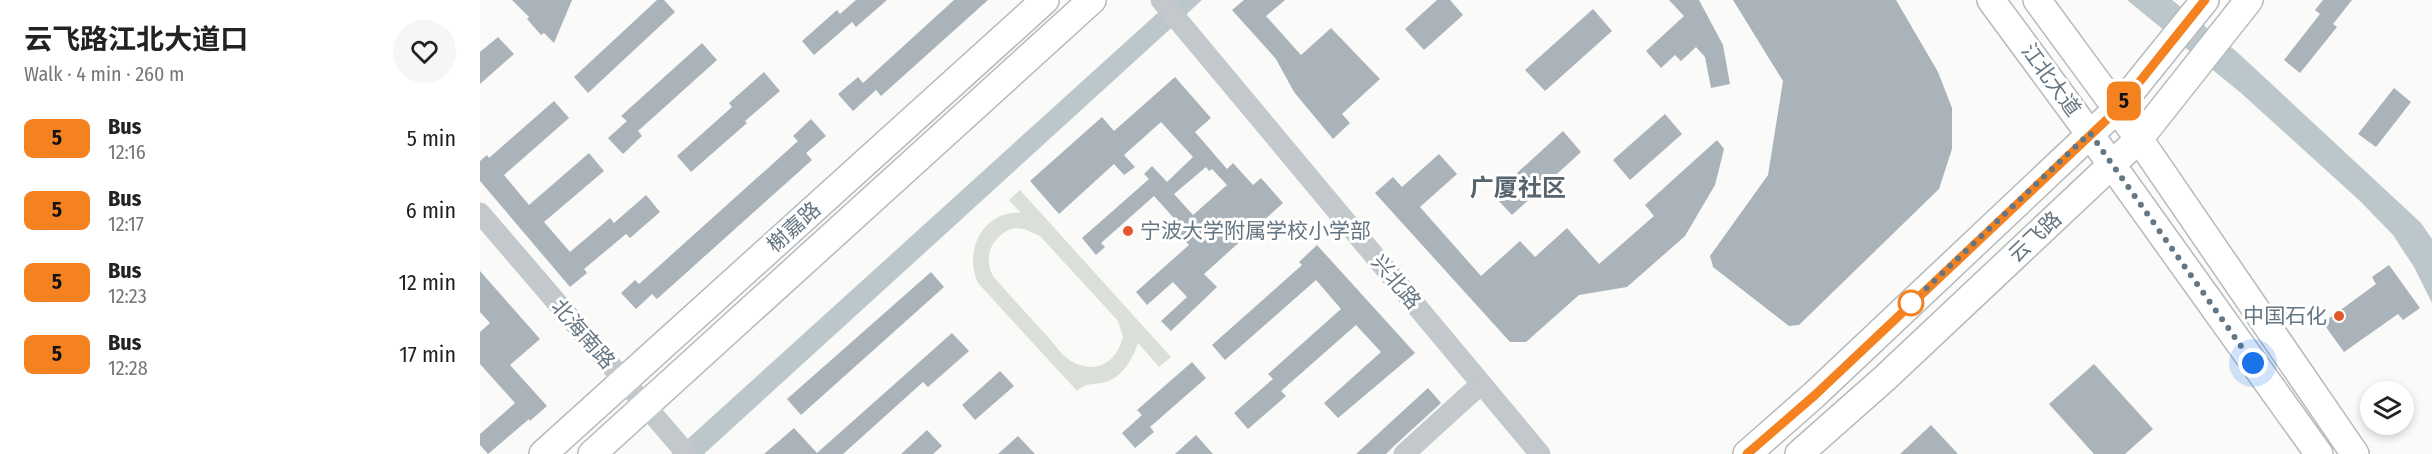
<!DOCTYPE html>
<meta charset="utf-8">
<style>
body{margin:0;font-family:"Fira Sans Condensed","Noto Sans SC",sans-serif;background:#f6f6f6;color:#222;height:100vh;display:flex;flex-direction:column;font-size:22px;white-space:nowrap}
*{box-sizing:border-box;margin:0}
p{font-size:20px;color:#767676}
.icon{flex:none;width:33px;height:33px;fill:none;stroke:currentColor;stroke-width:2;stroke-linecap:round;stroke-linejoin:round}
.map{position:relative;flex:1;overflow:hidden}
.details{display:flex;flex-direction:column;background:#fff;width:480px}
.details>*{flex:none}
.badge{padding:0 12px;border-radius:9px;font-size:21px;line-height:39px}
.fabs{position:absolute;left:1880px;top:381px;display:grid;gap:12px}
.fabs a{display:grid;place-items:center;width:54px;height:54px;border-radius:50%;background:#fff;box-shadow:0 3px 9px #0003;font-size:30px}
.you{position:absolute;width:30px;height:30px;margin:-15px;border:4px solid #fff;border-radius:50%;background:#1a73e8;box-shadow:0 0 0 9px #1a73e833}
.map>.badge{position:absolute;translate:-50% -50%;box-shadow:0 0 0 3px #fff}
.round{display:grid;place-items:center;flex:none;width:63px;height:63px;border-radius:32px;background:#f6f6f6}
.overview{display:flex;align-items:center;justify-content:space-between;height:102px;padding:0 24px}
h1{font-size:28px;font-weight:700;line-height:45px}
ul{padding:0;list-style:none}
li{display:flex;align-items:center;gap:18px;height:72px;padding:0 24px}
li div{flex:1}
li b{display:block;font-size:22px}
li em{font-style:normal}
li .badge{min-width:66px;font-weight:700;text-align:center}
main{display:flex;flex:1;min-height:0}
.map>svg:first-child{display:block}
</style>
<main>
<section class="details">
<div class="overview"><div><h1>云飞路江北大道口</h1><p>Walk · 4 min · 260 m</p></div><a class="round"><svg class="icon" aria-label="heart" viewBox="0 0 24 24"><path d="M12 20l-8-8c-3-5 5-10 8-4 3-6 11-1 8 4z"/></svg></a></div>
<ul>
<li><span class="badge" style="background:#f58220;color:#111">5</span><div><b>Bus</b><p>12:16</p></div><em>5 min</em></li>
<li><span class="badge" style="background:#f58220;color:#111">5</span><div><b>Bus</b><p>12:17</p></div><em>6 min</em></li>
<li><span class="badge" style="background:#f58220;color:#111">5</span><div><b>Bus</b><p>12:23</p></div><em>12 min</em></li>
<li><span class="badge" style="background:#f58220;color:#111">5</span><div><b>Bus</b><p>12:28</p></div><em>17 min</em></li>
</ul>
</section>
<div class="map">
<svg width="1952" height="454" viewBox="0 0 1952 454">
<rect width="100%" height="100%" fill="#fafaf8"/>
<path fill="#dadfd7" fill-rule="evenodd" d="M540 190 691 357 679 367 658 343C652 360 642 379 622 383 610 385 606 383 597 391L498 283C483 252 503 210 541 213L529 200ZM534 228 544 229 560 236 638 321 643 337C636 363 616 375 591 361 582 356 575 345 569 338 550 317 531 297 513 276 502 255 513 235 534 228Z"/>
<g fill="#bbc7cb">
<path d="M692 0H722L224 454H191Z"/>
<path d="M1647 0H1692L1756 51 1941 223 1952 239V303L1934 267 1913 235 1880 201 1761 93Z"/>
</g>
<g fill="#aab3b9" fill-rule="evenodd">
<path d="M32 0H92L74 43 64 33 61 35 47 19 49 17Z"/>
<path d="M177 0H184L195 12 108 93 94 77Z"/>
<path d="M376 0H407L376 27 372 22 334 55 322 41 357 10 360 14Z"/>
<path d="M474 0H508L401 96 396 90 373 111 358 94 378 77 383 83Z"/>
<path d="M764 0H805L786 16 821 55 851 28 900 79 862 114 870 123 853 139 814 92 796 59 752 10Z"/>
<path d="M957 0H970L983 15 944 50 925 29Z"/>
<path d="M1189 0H1219L1243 45 1250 84 1231 88 1225 57 1216 47 1201 61 1195 55 1181 68 1166 51 1204 16Z"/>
<path d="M1253 0H1416L1458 72 1472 108V149L1459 189 1319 325 1309 326 1233 267 1230 256 1288 175 1303 81Z"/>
<path d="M1843 0H1872L1853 24 1857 27 1820 73 1804 60 1840 14 1835 10Z"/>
<path d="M1113 9 1132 31 1065 91 1045 70Z"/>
<path d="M18 37 34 54 0 84V52Z"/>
<path d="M222 43 237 60 158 131 162 136 143 154 128 138 147 121 141 116Z"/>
<path d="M284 72 300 91 265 121 267 123 211 172 197 156 252 107 249 103Z"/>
<path d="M695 77 731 118 715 132 747 169 753 163 773 185 781 178 803 203 724 274 737 287 691 331 681 321 707 297 693 282 667 305 656 292 709 245 696 231 701 226 674 196 621 243 625 247 616 255 602 238 669 179 664 174 672 166 687 182 713 157 681 122 644 155 655 167 644 175 634 164 579 214 550 181 622 117 634 131ZM726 167 729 171 732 169 747 185 713 215 694 194Z"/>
<path d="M1914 88 1931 102 1896 147 1878 134Z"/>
<path d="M74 101 89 118 24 175 49 205 109 153 124 171 64 222 90 252 130 218 134 223 166 195 180 212 150 238 146 234 104 269 107 273 90 287 0 181V161L7 155 9 158Z"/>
<path d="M1185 114 1202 134 1150 180 1133 160Z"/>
<path d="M331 119 346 136 326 153 332 160 177 299 172 294 156 309 141 293 155 280 159 284 318 141 313 136Z"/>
<path d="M1083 131 1101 152 1032 215 1013 195Z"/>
<path d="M1237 140 1244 149 1235 185 1205 236 1147 287 1099 295 1046 342H1030L895 193 913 177 922 187 959 154 977 174 940 207 1001 276 1040 241 1055 257 1087 228 1119 264 1174 216 1165 205Z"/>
<path d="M837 245 935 353 858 418 844 403 901 352 876 325 801 391 806 396 768 429 754 413 793 379 788 374 861 309 836 280 745 360 732 345 822 265 819 262Z"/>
<path d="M1909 265 1940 308 1923 320 1918 314 1864 352 1843 323 1896 284 1892 277Z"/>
<path d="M0 271 60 339 30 365 67 406 50 421 49 419 8 454 0 445V434L35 403 0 364V332L10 323 0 312Z"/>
<path d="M451 272 464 287 321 415 307 399Z"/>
<path d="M472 333 489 351 448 387 443 382 363 454H284L314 428 337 453Z"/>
<path d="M712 362 726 378 670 427 674 432 655 448 642 433 662 415 657 410Z"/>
<path d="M1614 364 1673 429 1645 454H1614L1569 404Z"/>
<path d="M520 371 534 386 495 420 482 405Z"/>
<path d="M948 388 961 403 914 446 906 454H876Z"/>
<path d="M1451 425 1478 454H1420Z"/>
<path d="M447 430 462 446 453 454H421Z"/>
<path d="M716 435 733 454H695Z"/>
<path d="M538 436 555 454H518Z"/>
</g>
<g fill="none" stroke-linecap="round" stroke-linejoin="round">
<defs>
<g id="major">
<path d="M1511 0 1609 133 1839 454"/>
<path d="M1557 0 1659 139 1875 454"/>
<path d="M63 454 565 0"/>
<path d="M112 454 612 0"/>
<path d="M1267 454 1334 395 1637 109 1725 0"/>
<path d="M1319 454 1405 378 1659 139 1769 0"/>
</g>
</defs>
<use href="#major" stroke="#b5babe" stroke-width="30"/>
<g stroke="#c3c8cc" stroke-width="21">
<path d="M681 0 1060 454"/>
<path d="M0 213 207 454"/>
<path d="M924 454 1001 384"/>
</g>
<use href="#major" stroke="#fff" stroke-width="27"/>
</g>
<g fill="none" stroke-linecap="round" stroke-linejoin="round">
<defs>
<path id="line" d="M1267 454 1335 395 1637 110 1725 0"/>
</defs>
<use href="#line" stroke="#fff" stroke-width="14"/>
<use href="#line" stroke="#f58220" stroke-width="9"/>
<path stroke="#657683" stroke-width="6" stroke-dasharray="0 10.8" d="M1431 303 1610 133 1773 363"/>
</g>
<g fill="#e4572e" stroke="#fff" stroke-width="2">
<circle cx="648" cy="231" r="6"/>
<circle cx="1859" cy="316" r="6"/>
</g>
<circle fill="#fff" stroke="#f58220" stroke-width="3" cx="1431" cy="303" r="12"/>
<g text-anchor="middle" stroke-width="6" stroke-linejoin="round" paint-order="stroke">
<g font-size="21" fill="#657683" stroke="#fff">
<text transform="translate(1571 80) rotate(54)" y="7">江北大道</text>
<text transform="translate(314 227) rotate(-42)" y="7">榭嘉路</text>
<text transform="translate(1555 237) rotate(-43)" y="7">云飞路</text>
<text transform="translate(916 282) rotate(50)" y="7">兴北路</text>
<text transform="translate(103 334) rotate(49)" y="7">北海南路</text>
</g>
<g font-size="21" fill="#657683" stroke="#fff" text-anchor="start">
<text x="660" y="238">宁波大学附属学校小学部</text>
<text x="1847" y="323" text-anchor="end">中国石化</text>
</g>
<g font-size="24" font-weight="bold" fill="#57646e" stroke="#fff">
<text x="1038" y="196">广厦社区</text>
</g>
</g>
</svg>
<div class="fabs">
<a><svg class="icon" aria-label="layers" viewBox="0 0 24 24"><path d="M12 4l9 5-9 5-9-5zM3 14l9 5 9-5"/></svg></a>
</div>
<div class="you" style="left:1773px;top:363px"></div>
<b class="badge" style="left:1644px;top:101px;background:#f58220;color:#111">5</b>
</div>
</main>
